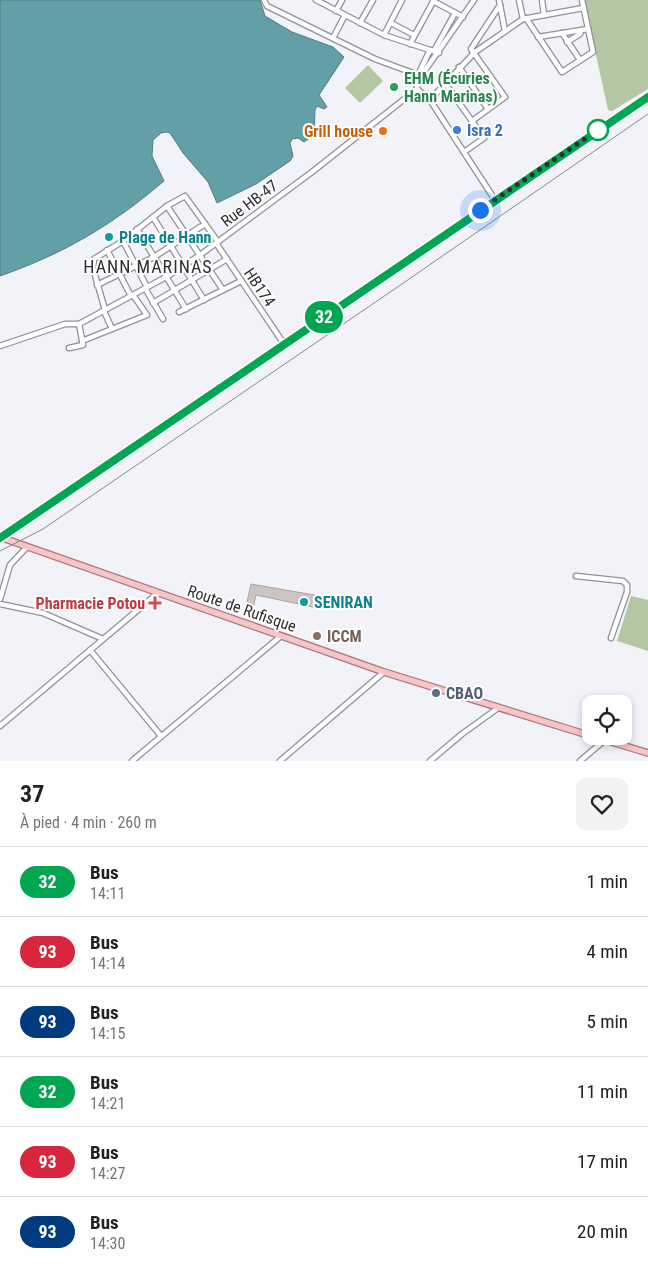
<!DOCTYPE html>
<html lang="fr">
<meta charset="utf-8">
<style>
body{margin:0;font-family:"Roboto Condensed",sans-serif;background:#f2f2f2;color:#202124;height:100vh;display:flex;flex-direction:column;font-size:19px;white-space:nowrap}
*{box-sizing:border-box;margin:0}
p{font-size:16px;color:#757577}
.icon{flex:none;width:28px;height:28px;fill:none;stroke:currentColor;stroke-width:2;stroke-linecap:round;stroke-linejoin:round}
.map{position:relative;height:761px;overflow:hidden}
.details{display:flex;flex-direction:column;background:#fff;flex:1}
.details>*{flex:none}
.badge{padding:0 10px;border-radius:16px;font-size:18px;line-height:32px}
.controls{position:absolute;left:582px;top:695px;display:grid;gap:10px}
.controls a{display:grid;place-items:center;width:50px;height:50px;border-radius:10px;background:#fff;box-shadow:0 2px 8px #0003;font-size:25px}
.you{position:absolute;width:25px;height:25px;margin:-12px;border:4px solid #fff;border-radius:50%;background:#1a73e8;box-shadow:0 0 0 8px #1a73e833}
.map>.badge{position:absolute;translate:-50% -50%;box-shadow:0 0 0 2px #fff}
.round{display:grid;place-items:center;flex:none;width:52px;height:52px;border-radius:10px;background:#f2f2f2}
.overview{display:flex;align-items:center;justify-content:space-between;height:85px;padding:0 20px}
h1{font-size:24px;font-weight:700;line-height:38px}
ul{padding:0;list-style:none}
li{display:flex;align-items:center;gap:15px;height:70px;padding:0 20px;border-top:1px solid #e0e0e0}
li div{flex:1}
li b{display:block;font-size:19px}
li em{font-style:normal}
li .badge{min-width:55px;font-weight:700;text-align:center}
.map>svg:first-child{display:block}
</style>
<div class="map">
<svg width="648" height="761" viewBox="0 0 648 761">
<rect width="100%" height="100%" fill="#f2f2f9"/>
<g fill="#b5c6a4">
<path d="M584 0H648V89L612 111 608 110Z"/>
<path d="M368 65 383 81 360 103 345 88Z"/>
<path d="M631 596 648 600V651L617 641Z"/>
</g>
<path fill="#629fa7" stroke="#537d84" d="M0 0H260L265 16 292 32 333 47 344 57 319 95 327 107 324 109 317 106 315 110 314 135 304 142 298 138 292 139 290 143 293 156 290 161 256 184 217 203 208 182 183 153 170 133 166 132 161 133 153 140 152 156 164 181C111 226 65 253 0 276Z"/>
<path fill="#ccc4c2" stroke="#aba4a2" d="M251 584 320 596 318 608 256 595 252 613 245 611Z"/>
<g fill="none" stroke-linecap="round" stroke-linejoin="round">
<defs>
<g id="minor">
<path d="M264 0 267 6 375 59 421 76 474 0"/>
<path d="M316 0 384 35 439 53"/>
<path d="M499 0 505 31"/>
<path d="M519 0 523 19"/>
<path d="M542 0 544 15"/>
<path d="M433 1 463 17"/>
<path d="M336 11 342 0"/>
<path d="M526 18 562 72 593 52 582 0"/>
<path d="M360 23 373 0"/>
<path d="M391 23 414 35"/>
<path d="M562 33 580 60"/>
<path d="M384 35 402 0"/>
<path d="M538 37 588 29"/>
<path d="M333 38 345 15"/>
<path d="M567 42 580 34 581 30"/>
<path d="M410 44 434 0"/>
<path d="M434 51 455 13"/>
<path d="M459 67 488 109"/>
<path d="M445 83 484 138 464 152"/>
<path d="M417 89 430 100 495 200"/>
<path d="M417 89 418 75 430 50"/>
<path d="M430 100 475 52 523 19 583 8"/>
<path d="M472 121 505 97 471 49 500 5"/>
<path d="M167 206 223 290"/>
<path d="M153 217 204 300"/>
<path d="M137 229 186 309"/>
<path d="M123 241 147 287"/>
<path d="M216 243 284 344"/>
<path d="M107 250 131 296"/>
<path d="M97 285 154 257 205 224"/>
<path d="M145 288 163 319"/>
<path d="M153 303 227 259"/>
<path d="M105 310 93 268 94 259 123 241 167 206 185 196 218 242"/>
<path d="M104 311 112 329"/>
<path d="M179 312 241 281"/>
<path d="M82 341 147 315 133 295"/>
<path d="M0 346 65 324H79L166 277 200 255 312 172 417 89"/>
<path d="M69 348 83 345 79 324"/>
<path d="M0 538 648 97"/>
<path d="M576 576 623 581 627 585V592L611 638"/>
<path d="M0 599 10 565 27 547"/>
<path d="M0 604 43 613 103 639"/>
<path d="M90 650 161 736"/>
<path d="M0 726 158 593"/>
<path d="M132 761 281 636"/>
<path d="M280 761 384 672"/>
<path d="M430 761 462 734 498 708"/>
<path d="M580 761 605 740"/>
</g>
<g id="major">
<path d="M0 537 384 672 591 736"/>
<path d="M592 736 648 753"/>
</g>
</defs>
<use href="#minor" stroke="#929198" stroke-width="7"/>
<use href="#major" stroke="#ab777a" stroke-width="8"/>
<use href="#minor" stroke="#fff" stroke-width="4.5"/>
<use href="#major" stroke="#f5c5c7" stroke-width="5.5"/>
<path stroke="#88888d" stroke-width="1" d="M0 551 43 529 399 286 648 114"/>
</g>
<g fill="none" stroke-linecap="round" stroke-linejoin="round">
<defs>
<path id="line" d="M0 538 648 97"/>
</defs>
<use href="#line" stroke="#fff" stroke-width="11"/>
<use href="#line" stroke="#00a651" stroke-width="8"/>
<path stroke="#2f2f32" stroke-width="5" stroke-dasharray="0 9" d="M480 210 598 130"/>
</g>
<circle fill="#2e9e5b" stroke="#fff" stroke-width="2" cx="394" cy="87" r="5"/>
<circle fill="#3f7fe0" stroke="#fff" stroke-width="2" cx="457" cy="130" r="5"/>
<circle fill="#fff" stroke="#00a651" stroke-width="2.5" cx="598" cy="130" r="10"/>
<circle fill="#e8710a" stroke="#fff" stroke-width="2" cx="383" cy="131" r="5"/>
<g fill="#0f9aa8" stroke="#fff" stroke-width="2">
<circle cx="109" cy="237" r="5"/>
<circle cx="304" cy="602" r="5"/>
</g>
<path fill="#e0444e" stroke="#fff" stroke-width="2" d="M152.5 595.5h5v5h5v5h-5v5h-5v-5h-5v-5h5z"/>
<circle fill="#8d6e63" stroke="#fff" stroke-width="2" cx="317" cy="636" r="5"/>
<circle fill="#5c6f8a" stroke="#fff" stroke-width="2" cx="436" cy="693" r="5"/>
<g text-anchor="middle" stroke-width="4" stroke-linejoin="round" paint-order="stroke">
<g font-size="16" font-weight="bold" fill="#27864d" stroke="#fff" text-anchor="start">
<text x="404" y="84">EHM (Écuries<tspan x="404" dy="18">Hann Marinas)</tspan></text>
</g>
<g font-size="16" font-weight="bold" fill="#366cbe" stroke="#fff" text-anchor="start">
<text x="467" y="136">Isra 2</text>
</g>
<g font-size="16" font-weight="bold" fill="#c56008" stroke="#fff" text-anchor="end">
<text x="373" y="137">Grill house</text>
</g>
<g font-size="16" fill="#2f2f32" stroke="#fff">
<text transform="translate(249 203) rotate(-37)" y="6">Rue HB-47</text>
<text transform="translate(260 287) rotate(56)" y="6">HB174</text>
<text transform="translate(242 608) rotate(19)" y="6">Route de Rufisque</text>
</g>
<g font-size="16" font-weight="bold" fill="#0d838f" stroke="#fff" text-anchor="start">
<text x="119" y="243">Plage de Hann</text>
<text x="314" y="608">SENIRAN</text>
</g>
<g font-size="16" font-weight="bold" fill="#be3a42" stroke="#fff" text-anchor="end">
<text x="145" y="609">Pharmacie Potou</text>
</g>
<g font-size="16" font-weight="bold" fill="#785e54" stroke="#fff" text-anchor="start">
<text x="327" y="642">ICCM</text>
</g>
<g font-size="16" font-weight="bold" fill="#4e5e75" stroke="#fff" text-anchor="start">
<text x="446" y="699">CBAO</text>
</g>
<g font-size="18" letter-spacing="1" fill="#2f2f32" stroke="#fff">
<text x="148" y="273">HANN MARINAS</text>
</g>
</g>
</svg>
<div class="controls">
<a><svg class="icon" aria-label="locate" viewBox="0 0 24 24"><circle cx="12" cy="12" r="6"/><path d="M12 2v4M12 18v4M2 12h4M18 12h4"/></svg></a>
</div>
<div class="you" style="left:480px;top:210px"></div>
<b class="badge" style="left:324px;top:317px;background:#00a651;color:#fff">32</b>
</div>
<section class="details">
<div class="overview"><div><h1>37</h1><p>À pied · 4 min · 260 m</p></div><a class="round"><svg class="icon" aria-label="heart" viewBox="0 0 24 24"><path d="M12 20l-8-8c-3-5 5-10 8-4 3-6 11-1 8 4z"/></svg></a></div>
<ul>
<li><span class="badge" style="background:#00a651;color:#fff">32</span><div><b>Bus</b><p>14:11</p></div><em>1 min</em></li>
<li><span class="badge" style="background:#d7263d;color:#fff">93</span><div><b>Bus</b><p>14:14</p></div><em>4 min</em></li>
<li><span class="badge" style="background:#003b80;color:#fff">93</span><div><b>Bus</b><p>14:15</p></div><em>5 min</em></li>
<li><span class="badge" style="background:#00a651;color:#fff">32</span><div><b>Bus</b><p>14:21</p></div><em>11 min</em></li>
<li><span class="badge" style="background:#d7263d;color:#fff">93</span><div><b>Bus</b><p>14:27</p></div><em>17 min</em></li>
<li><span class="badge" style="background:#003b80;color:#fff">93</span><div><b>Bus</b><p>14:30</p></div><em>20 min</em></li>
</ul>
</section>
